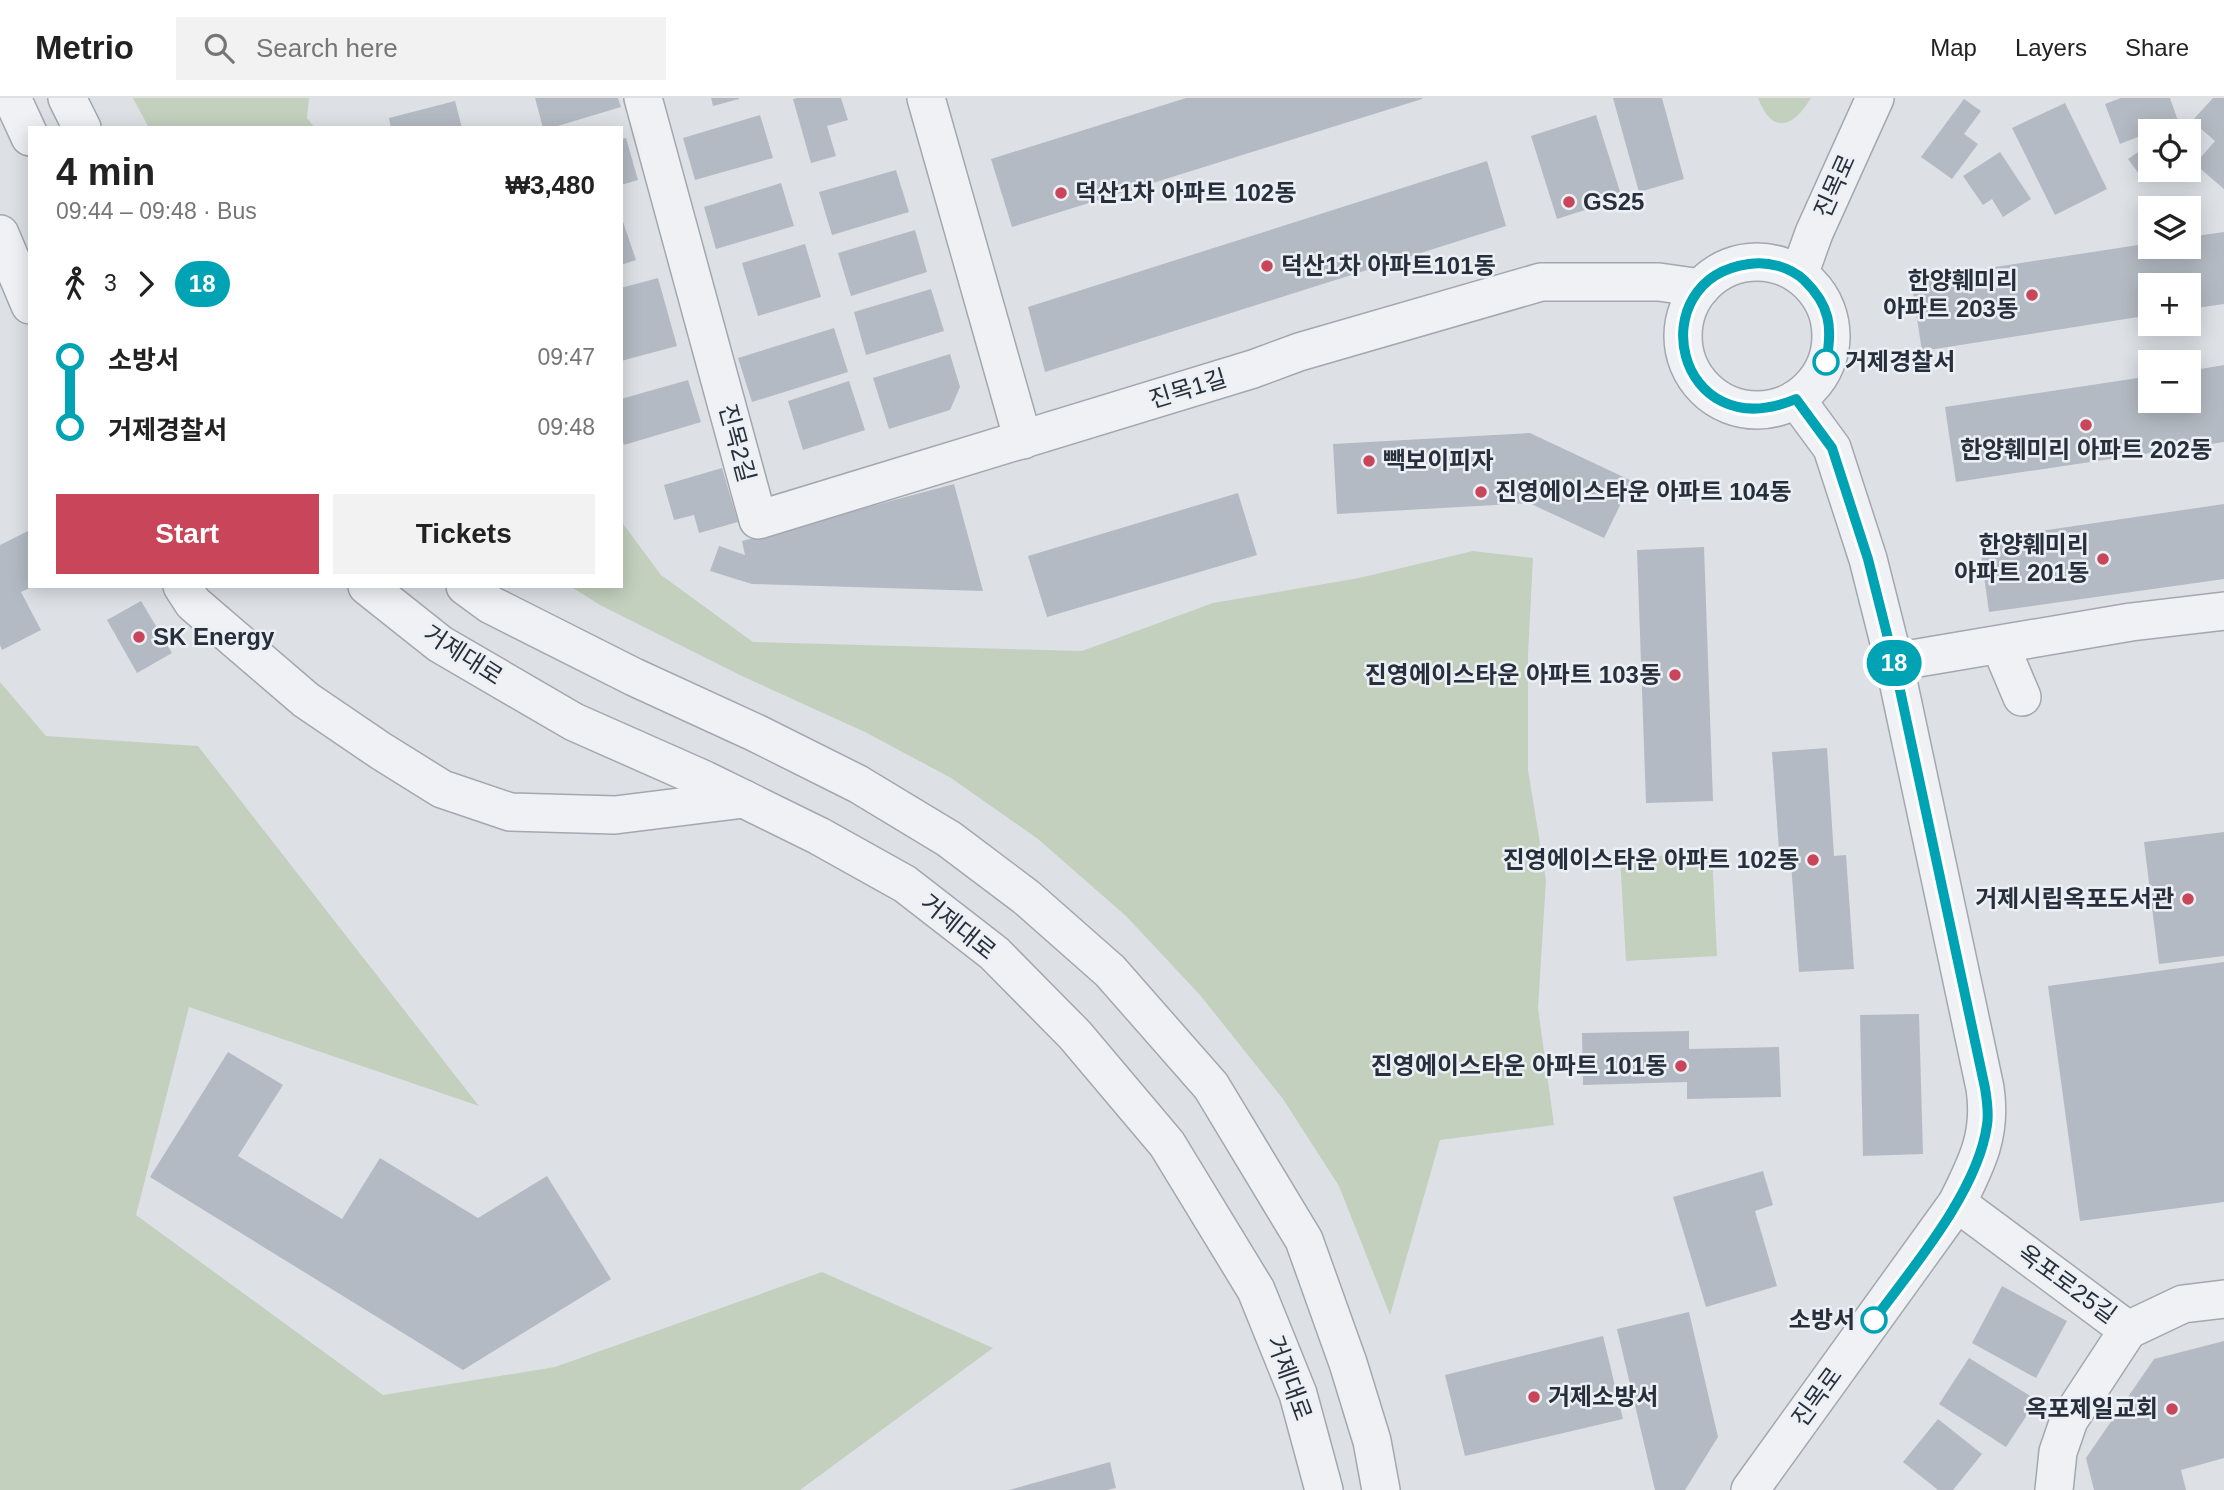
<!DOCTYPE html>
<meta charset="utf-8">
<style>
body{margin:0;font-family:Arial,"Noto Sans KR",sans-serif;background:#f2f2f2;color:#222;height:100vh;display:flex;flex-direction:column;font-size:26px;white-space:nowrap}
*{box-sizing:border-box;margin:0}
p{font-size:23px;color:#767676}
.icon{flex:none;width:38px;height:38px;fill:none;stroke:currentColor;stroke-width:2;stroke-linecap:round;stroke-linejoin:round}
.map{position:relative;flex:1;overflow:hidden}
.panel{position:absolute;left:28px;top:28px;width:595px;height:462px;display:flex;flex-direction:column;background:#fff;border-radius:0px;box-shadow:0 4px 18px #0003}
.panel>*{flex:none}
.badge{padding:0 14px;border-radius:23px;font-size:24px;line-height:46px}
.fabs{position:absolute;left:2138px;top:21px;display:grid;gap:14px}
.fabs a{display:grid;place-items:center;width:63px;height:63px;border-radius:0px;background:#fff;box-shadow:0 4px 18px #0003;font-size:35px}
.map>.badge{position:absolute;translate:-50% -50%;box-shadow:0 0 0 4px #fff}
.legs{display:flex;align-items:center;gap:10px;height:77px;padding:0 28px;font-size:23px}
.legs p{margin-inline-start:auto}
.head{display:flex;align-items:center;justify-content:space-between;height:119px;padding:0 28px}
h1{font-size:38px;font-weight:700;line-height:52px}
.cta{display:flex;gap:14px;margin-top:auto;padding:14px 28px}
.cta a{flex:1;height:80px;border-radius:0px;background:#c8455a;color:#fff;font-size:28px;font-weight:700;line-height:80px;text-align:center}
.cta a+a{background:#f2f2f2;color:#222}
ul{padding:0 28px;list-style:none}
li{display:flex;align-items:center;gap:24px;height:70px;font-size:26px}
li i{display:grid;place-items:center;width:10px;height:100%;margin:0 9px;background:currentColor}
li i::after{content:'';width:18px;height:18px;margin:-9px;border:5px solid;border-radius:50%;background:#fff}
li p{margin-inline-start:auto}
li:first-child i{background:linear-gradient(#0000 50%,currentColor 0)}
li:last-child i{background:linear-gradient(currentColor 50%,#0000 0)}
header{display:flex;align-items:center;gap:42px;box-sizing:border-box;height:98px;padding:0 35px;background:#fff;border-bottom:2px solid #e0e0e0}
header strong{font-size:33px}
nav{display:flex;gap:38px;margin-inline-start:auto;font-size:24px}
.search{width:490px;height:63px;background:#f2f2f2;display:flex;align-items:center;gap:18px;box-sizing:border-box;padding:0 24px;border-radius:0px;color:#767676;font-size:26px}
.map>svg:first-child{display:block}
</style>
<header>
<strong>Metrio</strong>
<div class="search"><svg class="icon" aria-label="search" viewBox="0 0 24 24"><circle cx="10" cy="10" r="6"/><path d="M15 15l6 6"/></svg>Search here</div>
<nav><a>Map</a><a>Layers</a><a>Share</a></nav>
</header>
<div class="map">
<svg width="2224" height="1392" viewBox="0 0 2224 1392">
<rect width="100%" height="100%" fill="#dde1e6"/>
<g fill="#c3d0be">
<path d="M133 0H309L307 20 315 30H149Z"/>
<path d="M1758 0H1811C1793 30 1772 37 1758 0Z"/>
<path d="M621 423 661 477 753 544 1082 553 1213 505 1359 480 1473 453 1533 460 1528 556V672L1546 782 1538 910 1554 1027 1440 1042 1390 1217 1339 1088 1283 1001 1200 897 1126 818 1038 741 951 680 865 634 744 579 600 507 570 488H621Z"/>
<path d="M0 584 46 638 198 648 479 1008 189 909 136 1117 383 1297 555 1269 822 1174 993 1250 800 1392H0Z"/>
<path d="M1712 755 1717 858 1626 863 1620 760Z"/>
</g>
<g fill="#b4bac3">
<path d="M535 0H618L621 9 551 30H543Z"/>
<path d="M711 0H739V1L713 8Z"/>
<path d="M797 0H841L848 22 827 28 836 58 811 65 793 1Z"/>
<path d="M1186 0H1422V1L1012 129 991 61Z"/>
<path d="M1613 0H1662L1684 81 1639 94Z"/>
<path d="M2121 0H2170L2178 23 2120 46 2105 6Z"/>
<path d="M2213 0H2224V91L2195 66 2215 43 2192 23Z"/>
<path d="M1964 1 1981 13 1964 36 1978 46 1952 81 1921 59Z"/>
<path d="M455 3 462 30H391L389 20Z"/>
<path d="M2065 5 2107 91 2055 117 2012 30Z"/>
<path d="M760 17 773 60 695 82 683 40Z"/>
<path d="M1596 17 1622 100 1557 121 1531 38Z"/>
<path d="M626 40 638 82 621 87V41Z"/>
<path d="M2151 45V72H2161L2144 83 2128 61Z"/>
<path d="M2000 54 2031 101 2003 119 1992 101 1983 107 1963 78Z"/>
<path d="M1487 63 1506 128 1045 274 1028 209Z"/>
<path d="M896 72 909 114 832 137 819 94Z"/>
<path d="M781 85 794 128 716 151 704 109Z"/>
<path d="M621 118 636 162 621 167Z"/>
<path d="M915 132 927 174 851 198 838 155Z"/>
<path d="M2224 134V206L2189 211V187H2151V217L1922 253 1911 182 2151 145V149H2189V139Z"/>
<path d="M805 146 821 199 758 218 742 165Z"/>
<path d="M658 180 677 248 621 263V190Z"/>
<path d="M931 191 944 233 866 257 854 214Z"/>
<path d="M834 230 848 274 752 304 738 260Z"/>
<path d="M950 256 960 289 950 312 889 331 873 280Z"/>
<path d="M2224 267V344L1956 384 1945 309 2151 278V303H2189V273Z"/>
<path d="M688 282 701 324 624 347 621 338V301Z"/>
<path d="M849 283 865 332 803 352 788 303Z"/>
<path d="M1530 335 1632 383 1604 440 1529 405 1337 416 1333 346Z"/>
<path d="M722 370 738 424 699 435 694 417 674 422 664 387Z"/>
<path d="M954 386 983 493 752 486 710 473 719 448 745 457 742 443Z"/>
<path d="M1238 395 1257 457 1047 519 1028 458Z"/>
<path d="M2224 406V481L1989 514 1979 442Z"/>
<path d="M30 432V490L21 494 41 532 2 552 0 547V447Z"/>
<path d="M1704 449 1713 703 1646 705 1637 452Z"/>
<path d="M141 503 172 555 137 575 107 522Z"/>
<path d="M1827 650 1834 758 1846 757 1854 871 1799 874 1791 765 1780 766 1772 654Z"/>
<path d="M2224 734V858L2159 866 2144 744Z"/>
<path d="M2224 864V1104L2080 1123 2048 888Z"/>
<path d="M1919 916 1923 1056 1863 1058 1860 917Z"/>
<path d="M1689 933V951L1779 949 1781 999 1687 1001V984L1583 987 1582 935Z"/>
<path d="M228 954 283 987 238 1058 342 1121 380 1060 478 1120 547 1078 611 1181 463 1272 150 1079Z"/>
<path d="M1763 1073 1773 1107 1755 1113 1777 1188 1706 1209 1673 1099Z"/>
<path d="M2002 1188 2067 1223 2036 1280 1972 1245Z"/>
<path d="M1689 1214 1718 1339 1685 1392H1655L1617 1231Z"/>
<path d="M1603 1238 1623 1321 1465 1358 1445 1277Z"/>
<path d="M2224 1243V1360L2181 1372 2186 1392H2094L2086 1360 2154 1261Z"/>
<path d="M1969 1260 2037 1302 2006 1349 1939 1306Z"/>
<path d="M1938 1321 1982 1356 1953 1392H1938L1903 1364Z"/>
<path d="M1110 1364 1116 1390 1107 1392H1009Z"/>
</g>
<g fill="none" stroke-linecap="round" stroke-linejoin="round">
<defs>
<g id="minor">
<path d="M12 0 30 39"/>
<path d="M67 0 82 30"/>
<path d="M643 0 758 422 1253 271 1299 254 1541 184H1659L1701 190"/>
<path d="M926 0 1023 342"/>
<path d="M0 136 30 207"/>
<circle cx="1757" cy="238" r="74"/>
<path d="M1799 177 1814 135 1875 0"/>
<path d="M182 488 193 505 306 602 381 653 442 691 510 714 615 717 744 701"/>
<path d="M367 488 440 546 574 624 705 682 819 738 905 786 994 855 1075 937 1167 1046 1256 1192 1298 1296 1324 1392"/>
<path d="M465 488 491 507 634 579 756 635 858 686 949 741 1026 799 1110 873 1211 988 1304 1142 1348 1265 1372 1343 1381 1392"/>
<path d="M2000 547 2022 599"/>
<path d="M1894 564 2131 524 2224 513"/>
<path d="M1957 1105 2128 1232 2183 1206 2224 1201"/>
<path d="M1750 1392 1957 1105C1977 1065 1992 1036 1985 990L1894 564 1868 461 1832 350 1796 301"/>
<path d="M2054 1392 2058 1354 2069 1322 2128 1232"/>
</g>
</defs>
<use href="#minor" stroke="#a3a8b0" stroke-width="40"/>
<use href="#minor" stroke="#eff1f5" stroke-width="37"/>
</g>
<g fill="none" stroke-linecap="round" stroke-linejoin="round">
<defs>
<path id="line-1" d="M1826 264C1833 229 1830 207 1804 182 1790 169 1768 163 1749 166 1639 181 1675 352 1796 301L1832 350 1868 461 1894 564 1985 990C1987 1002 1989 1015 1987 1027 1978 1093 1913 1169 1874 1222"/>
</defs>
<use href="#line-1" stroke="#fff" stroke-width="16"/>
<use href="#line-1" stroke="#00a3b4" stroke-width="10"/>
</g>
<g fill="#c8455a" stroke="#ecf0f4" stroke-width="2.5">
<circle cx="1061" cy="95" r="7"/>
<circle cx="1569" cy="104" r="7"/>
<circle cx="1267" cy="168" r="7"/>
<circle cx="2032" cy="197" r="7"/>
<circle cx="2086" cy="327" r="7"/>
<circle cx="1369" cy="363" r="7"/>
<circle cx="1481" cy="394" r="7"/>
<circle cx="2103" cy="461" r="7"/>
<circle cx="139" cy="539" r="7"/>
<circle cx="1675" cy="577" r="7"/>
<circle cx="1813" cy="762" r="7"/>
<circle cx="2188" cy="801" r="7"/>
<circle cx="1681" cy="968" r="7"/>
<circle cx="1534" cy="1299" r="7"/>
<circle cx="2172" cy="1311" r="7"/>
</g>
<g fill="#fff" stroke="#00a3b4" stroke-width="3.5">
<circle cx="1826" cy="264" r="12"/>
<circle cx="1874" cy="1222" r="12"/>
</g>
<g text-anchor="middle" stroke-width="5" stroke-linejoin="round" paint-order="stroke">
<g font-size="24" fill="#272f3c" stroke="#ecf0f4">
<text transform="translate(1835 88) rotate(-66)" y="8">진목로</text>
<text transform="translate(1188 291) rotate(-17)" y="8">진목1길</text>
<text transform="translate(737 345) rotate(75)" y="8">진목2길</text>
<text transform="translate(463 557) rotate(33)" y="8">거제대로</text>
<text transform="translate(958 829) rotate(39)" y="8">거제대로</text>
<text transform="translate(2067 1186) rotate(36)" y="8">옥포로25길</text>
<text transform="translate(1289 1280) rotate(70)" y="8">거제대로</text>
<text transform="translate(1817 1299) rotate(-54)" y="8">진목로</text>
</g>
<g font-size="24" font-weight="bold" fill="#272f3c" stroke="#ecf0f4" text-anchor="start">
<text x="1075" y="103">덕산1차 아파트 102동</text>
<text x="1583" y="112">GS25</text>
<text x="1281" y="176">덕산1차 아파트101동</text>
<text x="2018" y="191" text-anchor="end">한양훼미리<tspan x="2018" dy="28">아파트 203동</tspan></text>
<text x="2086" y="360" text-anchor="middle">한양훼미리 아파트 202동</text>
<text x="1383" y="371">빽보이피자</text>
<text x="1495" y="402">진영에이스타운 아파트 104동</text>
<text x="2089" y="455" text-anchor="end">한양훼미리<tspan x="2089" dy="28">아파트 201동</tspan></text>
<text x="153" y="547">SK Energy</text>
<text x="1661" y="585" text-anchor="end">진영에이스타운 아파트 103동</text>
<text x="1799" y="770" text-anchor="end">진영에이스타운 아파트 102동</text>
<text x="2174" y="809" text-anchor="end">거제시립옥포도서관</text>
<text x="1667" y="976" text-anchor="end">진영에이스타운 아파트 101동</text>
<text x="1548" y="1307">거제소방서</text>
<text x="2158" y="1319" text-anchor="end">옥포제일교회</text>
</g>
<g font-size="24" font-weight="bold" fill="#272f3c" stroke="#ecf0f4" text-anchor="start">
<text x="1845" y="272">거제경찰서</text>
<text x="1855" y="1230" text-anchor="end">소방서</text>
</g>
</g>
</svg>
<div class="fabs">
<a><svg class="icon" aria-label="locate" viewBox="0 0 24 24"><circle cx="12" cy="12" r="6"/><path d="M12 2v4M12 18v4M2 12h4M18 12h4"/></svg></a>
<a><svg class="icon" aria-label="layers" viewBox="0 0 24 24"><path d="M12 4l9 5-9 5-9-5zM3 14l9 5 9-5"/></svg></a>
<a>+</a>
<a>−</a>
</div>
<b class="badge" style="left:1894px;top:565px;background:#00a3b4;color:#fff">18</b>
<section class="panel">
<div class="head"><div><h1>4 min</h1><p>09:44 – 09:48 · Bus</p></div><b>₩3,480</b></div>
<div class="legs"><svg class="icon" aria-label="walk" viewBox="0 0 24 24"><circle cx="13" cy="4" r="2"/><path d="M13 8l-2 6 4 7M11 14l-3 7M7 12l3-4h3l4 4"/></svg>3<svg class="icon" aria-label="forward" viewBox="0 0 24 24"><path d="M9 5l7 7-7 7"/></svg><b class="badge" style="background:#00a3b4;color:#fff">18</b></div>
<ul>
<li><i style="color:#00a3b4"></i><b>소방서</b><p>09:47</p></li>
<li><i style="color:#00a3b4"></i><b>거제경찰서</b><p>09:48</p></li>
</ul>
<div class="cta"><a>Start</a><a>Tickets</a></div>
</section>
</div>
